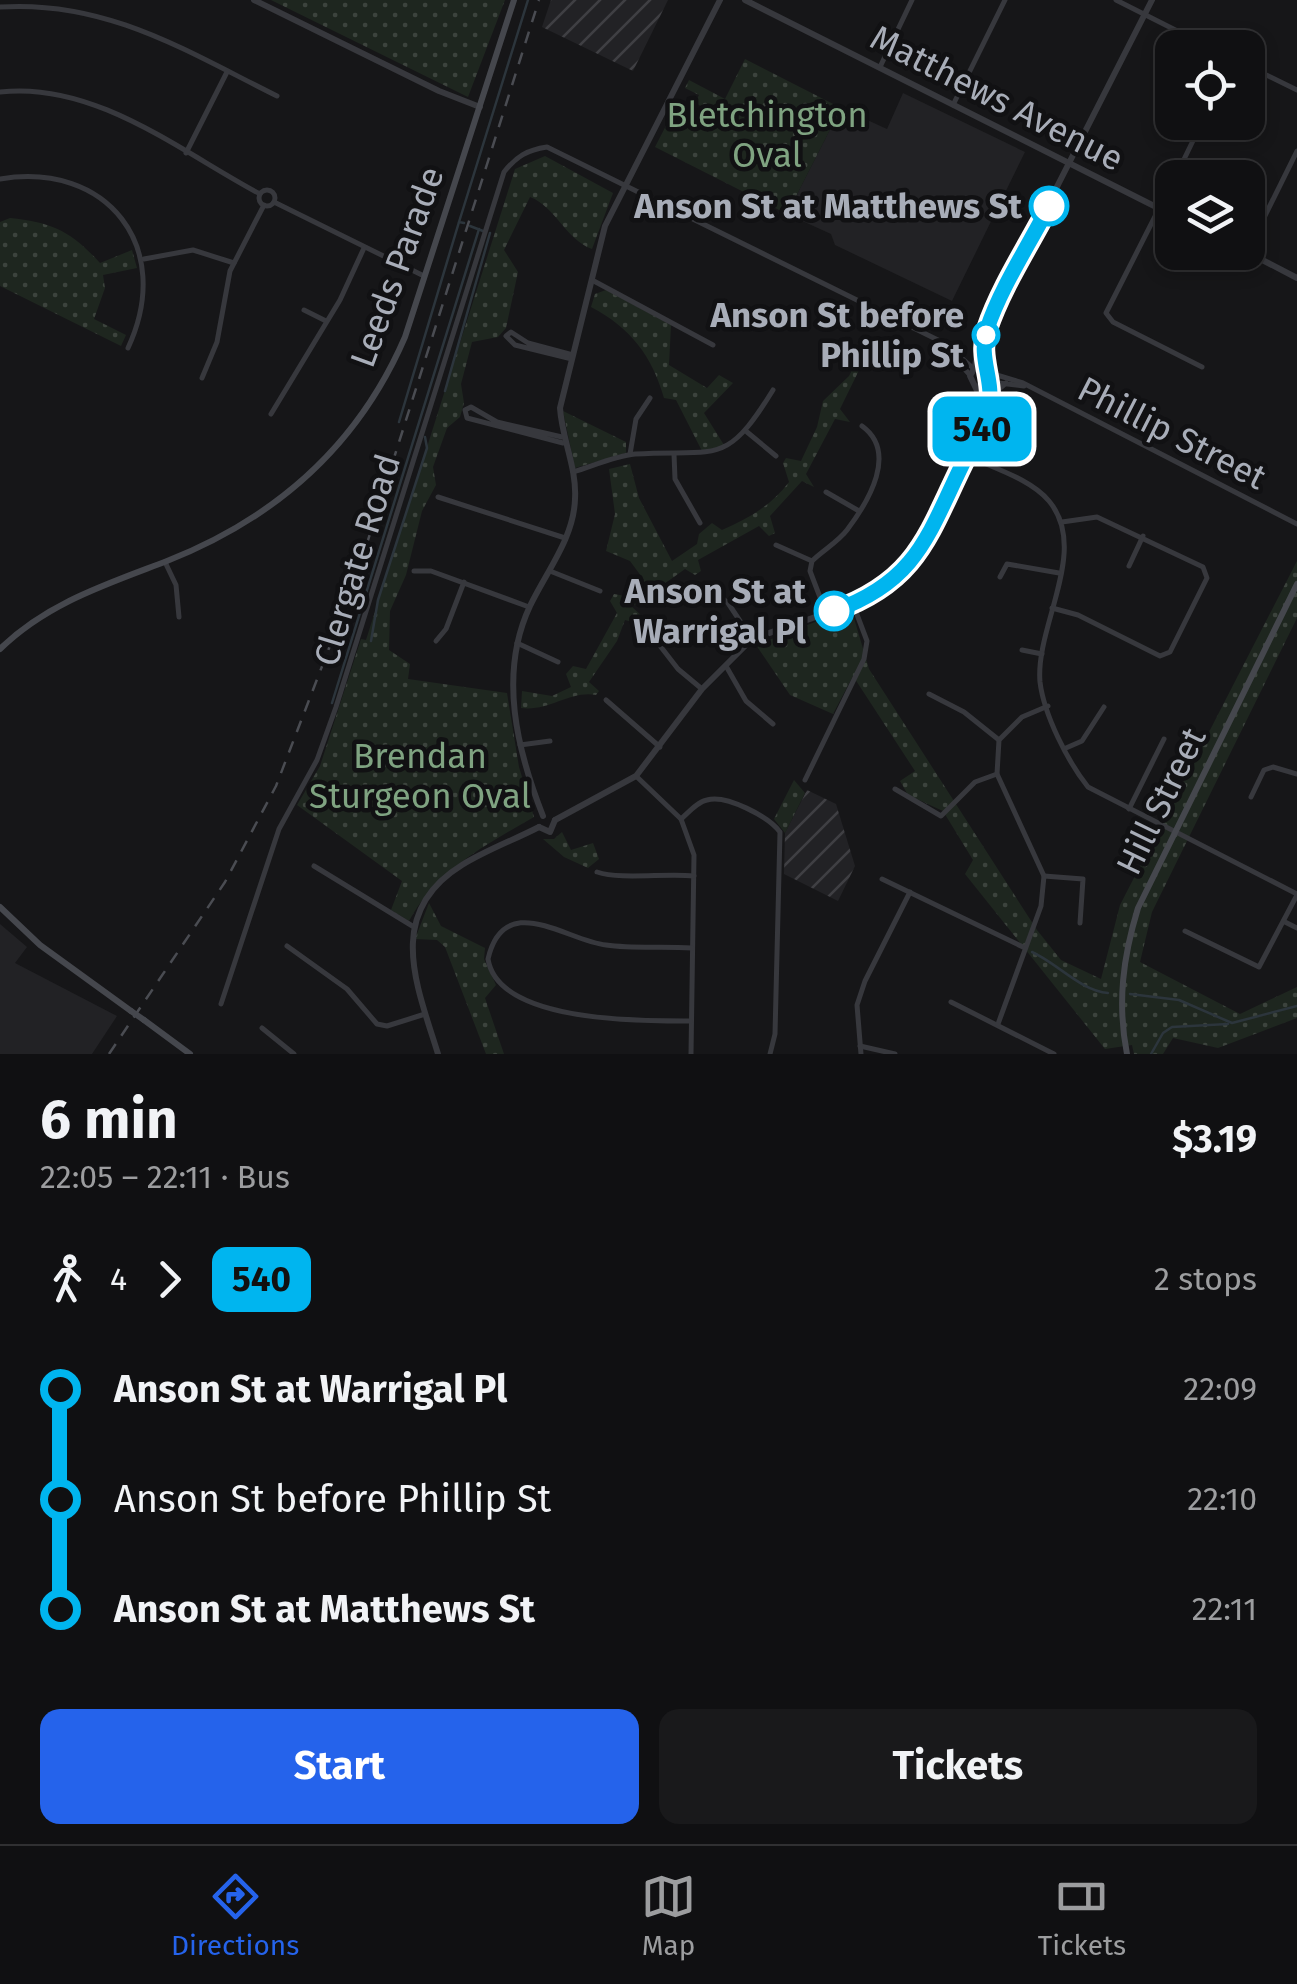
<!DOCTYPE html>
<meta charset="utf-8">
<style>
body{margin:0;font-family:"Fira Sans",sans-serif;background:#19191b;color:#f1f3f6;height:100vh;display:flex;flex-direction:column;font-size:38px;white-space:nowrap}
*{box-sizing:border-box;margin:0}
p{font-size:32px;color:#9c9d9f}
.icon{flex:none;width:55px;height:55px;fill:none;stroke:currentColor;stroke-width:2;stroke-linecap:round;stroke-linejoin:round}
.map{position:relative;height:1054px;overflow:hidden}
.sheet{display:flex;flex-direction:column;background:#101012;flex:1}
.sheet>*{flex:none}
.badge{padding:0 20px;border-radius:15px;font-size:35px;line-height:65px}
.controls{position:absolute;left:1155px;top:30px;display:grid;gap:20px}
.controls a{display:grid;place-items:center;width:110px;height:110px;border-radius:20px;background:#101012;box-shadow:0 5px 15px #0003,0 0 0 2px #303032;font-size:50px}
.map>.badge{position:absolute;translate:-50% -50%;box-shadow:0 0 0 5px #fff}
.legs{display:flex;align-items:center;gap:15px;height:110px;padding:0 40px;font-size:32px}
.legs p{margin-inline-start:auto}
.overview{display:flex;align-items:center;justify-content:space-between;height:170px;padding:0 40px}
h1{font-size:55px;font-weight:700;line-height:75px}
.button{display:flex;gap:20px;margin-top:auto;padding:20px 40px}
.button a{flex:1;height:115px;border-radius:20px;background:#2563eb;color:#fff;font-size:40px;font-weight:700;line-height:115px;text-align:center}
.button a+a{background:#19191b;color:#f1f3f6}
ul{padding:0 40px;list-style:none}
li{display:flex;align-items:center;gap:35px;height:110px;font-size:38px}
li i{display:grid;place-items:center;width:15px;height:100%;margin:0 12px;background:currentColor}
li i::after{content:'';width:25px;height:25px;margin:-12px;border:8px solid;border-radius:50%;background:#101012}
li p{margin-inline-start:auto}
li:first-child i{background:linear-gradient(#0000 50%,currentColor 0)}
li:last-child i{background:linear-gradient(currentColor 50%,#0000 0)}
.tabs{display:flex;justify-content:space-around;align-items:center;height:140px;border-top:2px solid #303032;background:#101012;font-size:28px;color:#9c9d9f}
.tabs a{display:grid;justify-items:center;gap:5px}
.tabs .active{color:#2563eb}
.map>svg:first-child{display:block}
</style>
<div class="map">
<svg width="1297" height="1054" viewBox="0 0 1297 1054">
<defs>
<pattern id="industrial-furrows" width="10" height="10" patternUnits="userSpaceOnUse" patternTransform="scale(2.5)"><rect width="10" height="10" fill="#222225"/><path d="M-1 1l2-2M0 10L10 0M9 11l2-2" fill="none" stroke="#3f3f43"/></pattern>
<pattern id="park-dots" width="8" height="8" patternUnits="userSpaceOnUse" patternTransform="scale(2.5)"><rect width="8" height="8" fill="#1e261f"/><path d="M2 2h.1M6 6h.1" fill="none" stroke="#3c433d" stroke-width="1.8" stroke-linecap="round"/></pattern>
</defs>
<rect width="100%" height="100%" fill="#161618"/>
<g fill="#222225">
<path d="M903 93 1025 152 952 301 835 245 831 234 787 214 841 108 887 129Z"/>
<path d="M0 924 27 947 15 963 117 1016 92 1054H0Z"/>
</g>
<g fill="url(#industrial-furrows)">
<path d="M551 0H668L633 71 542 27Z"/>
<path d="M807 790 836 804 855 866 838 901 784 874 785 833Z"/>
</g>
<g fill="url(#park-dots)">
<path d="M271 0H505L468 97Z"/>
<path d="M745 59 841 108 787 214 655 147 672 114 708 132 717 114 695 103 699 95 685 88 689 80 725 99Z"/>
<path d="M545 156 613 193 592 249C565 239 556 207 530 197L504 250 518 272 506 328 498 337 472 342 461 384 464 403 460 417 447 428 433 467 436 485 422 511 406 575 390 611 389 650 410 664 408 679 507 693 519 767 534 817C485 845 436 871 409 921L391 910 402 881 297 805 320 766 361 639 366 640 515 169Z"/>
<path d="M10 218C52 222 72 232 100 263L132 250 137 268 103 275 105 288 94 319 126 335 121 346 0 286V222Z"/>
<path d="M606 290 671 325 669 365 707 388 719 375 733 383 704 413 724 445 703 453 676 400 664 398C652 356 631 328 591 307L595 294Z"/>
<path d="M863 349 864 360 840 409 850 422 835 419 806 474 814 487 802 481 770 516 775 533 769 536 759 526 698 560 701 571 695 575 685 569 632 607 642 616 636 623 625 620 617 641 589 682 599 691 596 695C571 690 548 712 521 708L522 691 552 696 571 687 566 674 573 666 586 669 617 613 610 601 614 594 625 596 644 580 630 561 606 551 615 514 609 469 630 464 639 498 672 561 697 544 699 534 712 523 722 530C749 518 771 506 789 482L783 463 786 458 801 461 817 427 823 401 849 376Z"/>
<path d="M563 411 626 442V453L575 468Z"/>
<path d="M1297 561V618L1152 912 1140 962 1240 1014 1297 987V1018L1218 1048 1173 1038 1163 1054H1134L1132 1045 1105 1049 965 874 973 860 943 811 908 795 900 781 915 771 853 676 833 714 790 695 756 645 851 608 869 669 1037 930 1061 960 1101 979 1120 905Z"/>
<path d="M794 780 805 793 785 833 774 819Z"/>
<path d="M562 832 571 850 593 843 599 859 588 868 564 857 543 839H554Z"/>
<path d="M429 903 441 926 485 948 484 959 496 985 485 998 504 1054H486L445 947 437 940 415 939Z"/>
</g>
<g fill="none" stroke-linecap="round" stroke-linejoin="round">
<g stroke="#2c353c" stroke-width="2.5">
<path d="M464 223 459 222 528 0"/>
<path d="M470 226 483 231"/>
<path d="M445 391 490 233"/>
<path d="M399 422 459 222"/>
<path d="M371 641 378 600 427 448 425 437"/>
<path d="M332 703 479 229"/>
<path d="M1032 952C1057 963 1081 991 1108 993"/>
<path d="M1130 994 1179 1000 1232 1023 1297 1006"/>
<path d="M1151 1054 1163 1033 1172 1027 1228 1024"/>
</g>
<g stroke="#37383d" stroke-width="5">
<path d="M1116 0 1211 48"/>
<path d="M0 7C107 0 186 51 277 96"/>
<path d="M1248 66 1297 90"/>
<path d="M880 67 912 0"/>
<path d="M0 92C95 81 181 152 260 194"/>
<path d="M953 105 1005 0"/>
<path d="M186 153 227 72"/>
<path d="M1175 178 1202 122"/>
<path d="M0 179C107 161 175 247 128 348"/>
<path d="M1172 183 1106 313 1113 322 1202 367"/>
<circle cx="267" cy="198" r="8"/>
<path d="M274 202 424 276"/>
<path d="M1248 250 1297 151"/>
<path d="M144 259 193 250 234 263"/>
<path d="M592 280 713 345"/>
<path d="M304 310 326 321"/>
<path d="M942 344 970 375"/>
<path d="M572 359 515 345 506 336 511 332 528 343 573 355"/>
<path d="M990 373 1023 383 1297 524"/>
<path d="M202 378 217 342 230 271 264 205"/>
<path d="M990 382 1024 386"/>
<path d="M991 396 1006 383"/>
<path d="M271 414 340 300 364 248"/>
<path d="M747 432 776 456"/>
<path d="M562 437 497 422 471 407 465 410 467 418 563 443"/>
<path d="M630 454 636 419 650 398"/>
<path d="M674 454 675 479 700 523"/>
<path d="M968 456C993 468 1031 479 1049 501 1090 550 1035 626 1040 682 1044 715 1068 762 1088 787L1297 894"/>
<path d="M573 472C593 466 615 456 635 454 718 449 725 468 773 390"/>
<path d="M826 492 859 511"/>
<path d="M438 497 565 538"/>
<path d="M776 545 812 561"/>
<path d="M165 562 176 585 179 617"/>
<path d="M1129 566 1143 536"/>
<path d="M414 571H431L529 607"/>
<path d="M550 571 600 591"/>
<path d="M1000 577 1007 564 1059 573"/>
<path d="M706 585 728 603 752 639"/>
<path d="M1052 608 1078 615 1160 656 1170 652 1207 578 1203 567 1097 517 1062 522"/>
<path d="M826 613 810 571 812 561C823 550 838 542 847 530 869 501 898 452 862 426"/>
<path d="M647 629 678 669 702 689"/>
<path d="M436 641 446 629 464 582"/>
<path d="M517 643 558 662"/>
<path d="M1022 650 1042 654"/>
<path d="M726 666 746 701 773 724"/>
<path d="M929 694 964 712 999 740"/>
<path d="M606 700 660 747"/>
<path d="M520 745 550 741"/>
<path d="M1066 748 1082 741 1104 707"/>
<path d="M636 776 681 819 694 855 691 1054"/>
<path d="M805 780 864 659 867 641 853 604"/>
<path d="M895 789 941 816 975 782 997 774"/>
<path d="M1251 797 1264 770 1273 767 1297 774"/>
<path d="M1129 809 1164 739"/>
<path d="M681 819C688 813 697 802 707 800 726 794 769 817 780 832L775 1034 770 1054"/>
<path d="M314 866 414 927"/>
<path d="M597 872C621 880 665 873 694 876"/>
<path d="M1044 876 1083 879 1080 923"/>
<path d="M882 879 1023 947"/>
<path d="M1285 922 1297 928"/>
<path d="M1185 931 1259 967 1297 895"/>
<path d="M287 946 347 989 377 1024 387 1026 425 1014"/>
<path d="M951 1002 1054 1054"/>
<path d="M221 1004 279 829 317 760 336 707 504 172C517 156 527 150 547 147L946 344 974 369"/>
<path d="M690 1021C643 1021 498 1023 488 959 504 889 567 941 606 945 634 949 663 946 692 948"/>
<path d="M998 1024 1041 906 1044 876 997 774 999 740 1022 717 1048 706"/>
<path d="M262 1028 294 1054"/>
<path d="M860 1046 895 1054"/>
<path d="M861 1054 857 1005 865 981 910 892"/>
</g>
<g stroke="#37383d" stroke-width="6">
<path d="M254 0 439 91 480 107"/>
<path d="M745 0 1172 215"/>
<path d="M1247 252 1297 278"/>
<path d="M975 367 979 340 1152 0"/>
<path d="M985 367 982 356 986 333"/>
<path d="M976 436 982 401 970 376 975 367H985L991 380 977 387"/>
<path d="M543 816C517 750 498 674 530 606 546 572 574 538 575 499 577 468 562 439 560 408L605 226 720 0"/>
<path d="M555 820 636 776 702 689 752 639 853 604 900 576 919 551 980 435 989 410V384"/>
<path d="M539 827 550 832 555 820"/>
<path d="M438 1054C417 986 384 913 462 865 486 850 514 840 539 827"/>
</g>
<g stroke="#45474d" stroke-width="6">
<path d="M0 649C47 603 107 584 167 561 276 518 358 446 405 337L514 0"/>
<path d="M0 907 40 945 131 1011"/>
<path d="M144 1020 190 1054"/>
<path d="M1127 1054C1117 1003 1123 957 1138 908L1297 584"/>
</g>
<path stroke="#4a4c52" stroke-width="2.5" stroke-dasharray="12 10" stroke-linecap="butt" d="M109 1054 225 882 276 786 356 578 539 0"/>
<path stroke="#45474d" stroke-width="6" d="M131 1011 144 1020"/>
</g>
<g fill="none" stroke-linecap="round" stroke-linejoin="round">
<defs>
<path id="line-1" d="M834 611C921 580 929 530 967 455 975 438 986 427 989 408 994 378 978 359 987 329 1001 287 1029 245 1049 206"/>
</defs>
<use href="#line-1" stroke="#fff" stroke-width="22"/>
<use href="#line-1" stroke="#00b5ef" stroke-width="15"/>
</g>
<g fill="#fff" stroke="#00b5ef" stroke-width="5">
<circle cx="1049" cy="206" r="18"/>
<circle cx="986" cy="335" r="12"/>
<circle cx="834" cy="611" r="18"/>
</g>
<g text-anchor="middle" stroke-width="9" stroke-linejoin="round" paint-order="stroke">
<g font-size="35" fill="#a8adb8" stroke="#111113">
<text transform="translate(997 98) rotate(27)" y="12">Matthews Avenue</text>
<text transform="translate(397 267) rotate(-70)" y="12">Leeds Parade</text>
<text transform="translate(1172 433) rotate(27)" y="12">Phillip Street</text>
<text transform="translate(357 560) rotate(-73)" y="12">Clergate Road</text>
<text transform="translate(1161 801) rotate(-64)" y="12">Hill Street</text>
</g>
<g font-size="35" fill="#7fa381" stroke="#111113">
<text x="767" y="127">Bletchington<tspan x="767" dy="40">Oval</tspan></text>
<text x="420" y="768">Brendan<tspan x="420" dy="40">Sturgeon Oval</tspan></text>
</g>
<g font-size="35" font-weight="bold" fill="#a8adb8" stroke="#111113" text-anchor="end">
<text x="1022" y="218">Anson St at Matthews St</text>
<text x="964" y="327">Anson St before<tspan x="964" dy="40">Phillip St</tspan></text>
<text x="806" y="603">Anson St at<tspan x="806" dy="40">Warrigal Pl</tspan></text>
</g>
</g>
</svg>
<div class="controls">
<a><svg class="icon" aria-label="locate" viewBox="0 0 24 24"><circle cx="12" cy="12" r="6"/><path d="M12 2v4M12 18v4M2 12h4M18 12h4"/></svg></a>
<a><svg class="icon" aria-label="layers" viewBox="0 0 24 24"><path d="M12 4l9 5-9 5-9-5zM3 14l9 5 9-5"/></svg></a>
</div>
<b class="badge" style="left:982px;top:429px;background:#00b5ef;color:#111">540</b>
</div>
<section class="sheet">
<div class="overview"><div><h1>6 min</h1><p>22:05 – 22:11 · Bus</p></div><b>$3.19</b></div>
<div class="legs"><svg class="icon" aria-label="walk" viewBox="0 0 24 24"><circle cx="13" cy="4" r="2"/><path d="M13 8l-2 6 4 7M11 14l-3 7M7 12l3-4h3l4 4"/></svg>4<svg class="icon" aria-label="forward" viewBox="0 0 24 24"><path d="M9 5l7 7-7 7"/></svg><b class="badge" style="background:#00b5ef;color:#111">540</b><p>2 stops</p></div>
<ul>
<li><i style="color:#00b5ef"></i><b>Anson St at Warrigal Pl</b><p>22:09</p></li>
<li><i style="color:#00b5ef"></i><span>Anson St before Phillip St</span><p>22:10</p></li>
<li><i style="color:#00b5ef"></i><b>Anson St at Matthews St</b><p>22:11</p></li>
</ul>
<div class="button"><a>Start</a><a>Tickets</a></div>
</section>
<nav class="tabs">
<a class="active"><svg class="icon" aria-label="directions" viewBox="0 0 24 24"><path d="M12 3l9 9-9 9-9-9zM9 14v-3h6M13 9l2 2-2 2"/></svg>Directions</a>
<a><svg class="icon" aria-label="map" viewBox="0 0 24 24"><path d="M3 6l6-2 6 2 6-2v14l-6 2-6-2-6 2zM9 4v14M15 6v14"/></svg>Map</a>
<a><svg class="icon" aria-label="tickets" viewBox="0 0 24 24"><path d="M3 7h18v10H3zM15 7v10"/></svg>Tickets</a>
</nav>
